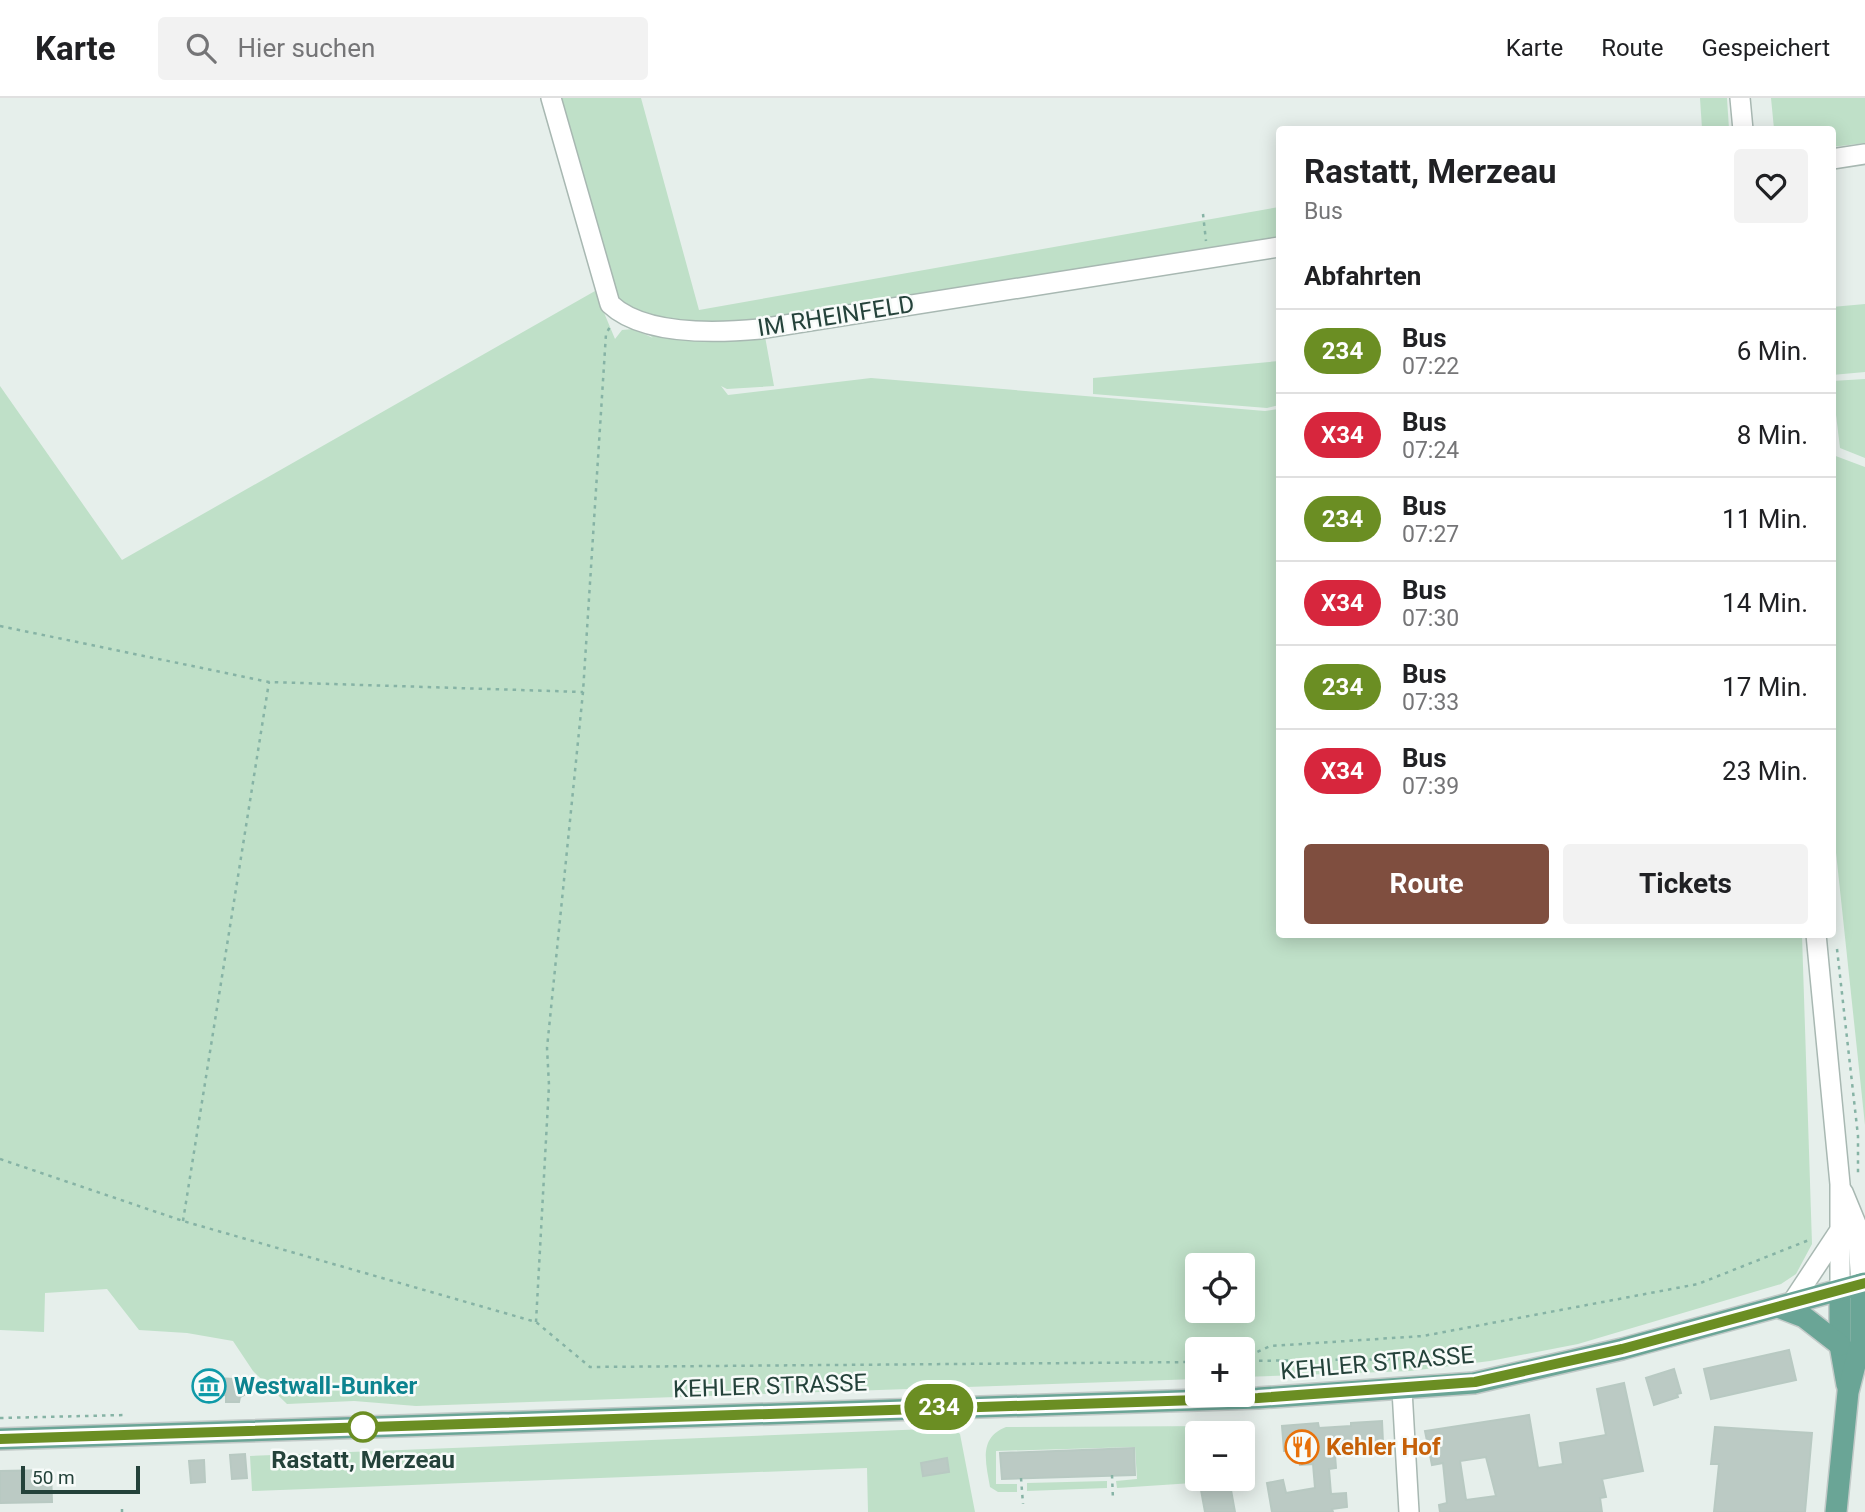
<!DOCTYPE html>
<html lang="de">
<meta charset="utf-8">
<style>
body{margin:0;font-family:Roboto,sans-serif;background:#f2f2f2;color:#202124;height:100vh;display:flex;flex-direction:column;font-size:26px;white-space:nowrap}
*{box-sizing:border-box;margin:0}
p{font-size:23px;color:#757577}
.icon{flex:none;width:38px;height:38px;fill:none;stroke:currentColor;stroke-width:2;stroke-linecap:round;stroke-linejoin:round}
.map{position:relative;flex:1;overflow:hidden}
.details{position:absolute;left:1276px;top:28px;width:560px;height:812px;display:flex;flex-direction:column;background:#fff;border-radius:7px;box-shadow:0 4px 18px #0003}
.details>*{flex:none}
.badge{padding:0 14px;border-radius:23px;font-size:24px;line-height:46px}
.buttons{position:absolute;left:1185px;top:1155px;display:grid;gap:14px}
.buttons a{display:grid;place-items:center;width:70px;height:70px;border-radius:7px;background:#fff;box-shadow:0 4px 18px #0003;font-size:35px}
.scale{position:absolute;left:21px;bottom:18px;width:119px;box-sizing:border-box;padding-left:7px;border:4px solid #24423a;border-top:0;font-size:19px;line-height:24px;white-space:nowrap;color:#24423a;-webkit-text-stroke:5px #f7fbf9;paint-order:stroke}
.map>.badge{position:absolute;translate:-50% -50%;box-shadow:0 0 0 4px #fff}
h2{padding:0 28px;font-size:26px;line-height:63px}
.round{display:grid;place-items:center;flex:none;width:74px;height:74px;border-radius:7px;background:#f2f2f2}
.overview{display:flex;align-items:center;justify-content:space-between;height:119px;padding:0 28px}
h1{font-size:33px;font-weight:700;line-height:52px}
.action{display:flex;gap:14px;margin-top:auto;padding:14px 28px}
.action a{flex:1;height:80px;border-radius:7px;background:#7f4e3f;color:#fff;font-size:28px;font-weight:700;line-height:80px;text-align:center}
.action a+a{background:#f2f2f2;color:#202124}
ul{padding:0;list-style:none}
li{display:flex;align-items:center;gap:21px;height:84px;padding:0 28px;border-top:2px solid #e0e0e0}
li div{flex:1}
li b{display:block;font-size:26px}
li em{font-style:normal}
li .badge{min-width:77px;font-weight:700;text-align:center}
header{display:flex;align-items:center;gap:42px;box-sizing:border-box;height:98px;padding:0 35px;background:#fff;border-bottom:2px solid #e0e0e0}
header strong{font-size:33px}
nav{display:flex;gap:38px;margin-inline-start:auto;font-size:24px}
.search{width:490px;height:63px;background:#f2f2f2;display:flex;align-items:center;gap:18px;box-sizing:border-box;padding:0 24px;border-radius:7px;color:#757577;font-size:26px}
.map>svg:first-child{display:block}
</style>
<header>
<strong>Karte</strong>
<div class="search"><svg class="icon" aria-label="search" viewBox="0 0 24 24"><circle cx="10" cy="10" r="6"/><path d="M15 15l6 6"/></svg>Hier suchen</div>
<nav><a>Karte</a><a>Route</a><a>Gespeichert</a></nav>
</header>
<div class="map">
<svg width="1865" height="1414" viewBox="0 0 1865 1414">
<rect width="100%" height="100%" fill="#e6efeb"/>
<g fill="#bfe0c8" fill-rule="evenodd">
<path d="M558 0H641L699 212 1279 109V142L762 222 774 288 727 291 721 288 728 297 871 280 1265 313 1279 311V836L1802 837 1812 1146 1796 1176 1781 1186 1578 1246 1490 1263 1410 1273 1243 1279 1242 1251H1197V1281L416 1308 354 1303 287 1306 253 1273 233 1243 187 1235 139 1232 107 1191 45 1195 44 1234 0 1232V288L122 462 595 193 615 241 622 232 633 231 653 240 642 231 626 227ZM1197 1167H1242V1213H1197Z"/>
<path d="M1700 0H1727L1729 31H1702Z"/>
<path d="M1771 0H1865V45L1832 49V32L1774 31Z"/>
<path d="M1865 206V274L1832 277V209Z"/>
<path d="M1279 263V307L1267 310 1093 296V280Z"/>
<path d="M1865 281V360L1840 350 1832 283Z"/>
<path d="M1832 348 1833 357 1865 369V1027L1832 717Z"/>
<path d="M1218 1328 1220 1335H1197V1349L1188 1350 1193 1385 1117 1390 1116 1383 1137 1381 1135 1349 996 1353V1386H1017V1394H998L990 1389C986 1365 978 1340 1006 1329Z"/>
<path d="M953 1330 960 1336 975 1414H868L867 1370 252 1393 250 1358Z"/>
<path d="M1107 1383V1390L1027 1393V1385Z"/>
</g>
<g fill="#bbcac4" stroke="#b8c9c2" stroke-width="2" fill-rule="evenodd">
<path d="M1789 1252 1796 1282 1711 1301 1704 1271Z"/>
<path d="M1674 1271 1681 1295 1677 1296 1678 1299 1654 1307 1646 1280Z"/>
<path d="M200 1279 250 1282V1294L240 1299 239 1304H226V1297H200Z"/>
<path d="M1624 1285 1643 1373 1602 1381 1606 1399 1600 1400 1602 1414H1440L1439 1407 1447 1405 1443 1365 1432 1367 1425 1333 1529 1317 1538 1370 1563 1366 1560 1345 1606 1337 1597 1291ZM1486 1359 1496 1398 1466 1402 1460 1363Z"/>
<path d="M1382 1323 1383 1345 1352 1347 1353 1356 1335 1357 1336 1370 1329 1371 1331 1396 1346 1395 1347 1409 1332 1411 1333 1414H1272L1267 1385 1283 1382 1286 1395 1315 1390 1313 1366 1300 1367 1299 1352 1284 1353 1282 1328 1318 1325 1319 1330 1351 1328V1325Z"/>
<path d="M1715 1329 1812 1335 1805 1414H1714L1719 1366H1711Z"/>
<path d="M1134 1350 1135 1377 1002 1381 1000 1355Z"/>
<path d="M245 1356 247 1380 232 1381 230 1357Z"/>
<path d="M947 1360 949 1374 923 1378 921 1365Z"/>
<path d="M204 1362 205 1384 191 1385 189 1363Z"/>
<path d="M51 1372 52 1404 0 1405V1373Z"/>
<path d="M1199 1381H1229L1235 1414H1205Z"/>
</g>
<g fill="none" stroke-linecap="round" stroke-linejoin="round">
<defs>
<g id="minor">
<path d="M551 0 610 206C644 238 717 235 760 231L1279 149"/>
<path d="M1740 0 1743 32"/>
<path d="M1832 61 1865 56"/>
<path d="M1816 836 1840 1086V1192"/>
<path d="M1843 1094 1857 1128 1861 1186"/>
<path d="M1791 1206 1838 1135"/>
<path d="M1402 1292 1409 1414"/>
</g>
<g id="major">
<path d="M1840 1192V1247L1847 1287"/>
<path d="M1778 1209 1804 1219 1840 1247"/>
<path d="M0 1341 1258 1300 1474 1285 1622 1251 1865 1185"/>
<path d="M1836 1414 1848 1294 1861 1244V1186"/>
</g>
</defs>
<use href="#minor" stroke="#a8b8b2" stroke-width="22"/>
<use href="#major" stroke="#c2cac8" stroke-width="24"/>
<g stroke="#86b3a5" stroke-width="2.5" stroke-dasharray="3.5 5" stroke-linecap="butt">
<path d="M1203 116 1206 143"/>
<path d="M0 528 269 584 583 594"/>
<path d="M1832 813 1835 834"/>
<path d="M1837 851 1858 1038V1077"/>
<path d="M0 1061 183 1123 536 1224 590 1269 1197 1264"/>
<path d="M183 1123 269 584"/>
<path d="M536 1224 549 987 547 950 583 594 606 236 611 227"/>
<path d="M1242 1261 1270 1248 1423 1238 1698 1186 1809 1142"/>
<path d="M1242 1263 1408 1261 1414 1271"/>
<path d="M0 1320 126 1317"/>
<path d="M1112 1377 1113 1402"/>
<path d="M1021 1380 1023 1406"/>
<path d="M122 1411V1414"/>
</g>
<use href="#minor" stroke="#fff" stroke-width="19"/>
<use href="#major" stroke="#6aa596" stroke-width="21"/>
</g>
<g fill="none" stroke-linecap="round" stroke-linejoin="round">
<defs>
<path id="line" d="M0 1341 1258 1300 1475 1284 1622 1251 1865 1185"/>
</defs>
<use href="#line" stroke="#fff" stroke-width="16"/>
<use href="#line" stroke="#6b8e23" stroke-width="10"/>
</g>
<defs>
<symbol id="museum-ring" viewBox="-11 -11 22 22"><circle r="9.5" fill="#f7fbf9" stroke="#0f9aa8" stroke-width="1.5"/><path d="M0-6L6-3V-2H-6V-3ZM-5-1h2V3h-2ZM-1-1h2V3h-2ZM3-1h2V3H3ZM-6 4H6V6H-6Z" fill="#0f9aa8"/></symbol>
<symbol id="restaurant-ring" viewBox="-11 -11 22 22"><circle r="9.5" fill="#f7fbf9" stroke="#e8710a" stroke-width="1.5"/><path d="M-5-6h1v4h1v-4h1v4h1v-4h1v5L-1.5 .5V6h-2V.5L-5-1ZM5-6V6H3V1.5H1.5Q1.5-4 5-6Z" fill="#e8710a"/></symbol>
</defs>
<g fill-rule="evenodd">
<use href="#museum-ring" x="190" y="1269" width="38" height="38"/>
<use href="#restaurant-ring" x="1283" y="1330" width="38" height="38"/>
</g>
<circle fill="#fff" stroke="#6b8e23" stroke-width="3.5" cx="363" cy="1329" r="14"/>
<g text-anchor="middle" stroke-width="5" stroke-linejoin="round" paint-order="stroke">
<g font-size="24" fill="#24423a" stroke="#f7fbf9">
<text transform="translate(836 218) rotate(-9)" y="8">IM RHEINFELD</text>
<text transform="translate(1377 1265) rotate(-5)" y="8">KEHLER STRASSE</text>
<text transform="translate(770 1288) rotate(-2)" y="8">KEHLER STRASSE</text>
</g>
<g font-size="24" font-weight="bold" fill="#0d838f" stroke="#f7fbf9" text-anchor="start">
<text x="234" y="1296">Westwall-Bunker</text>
</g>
<g font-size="24" font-weight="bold" fill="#c56008" stroke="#f7fbf9" text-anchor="start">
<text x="1326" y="1357">Kehler Hof</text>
</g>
<g font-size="24" font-weight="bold" fill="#24423a" stroke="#f7fbf9">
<text x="363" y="1370">Rastatt, Merzeau</text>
</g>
</g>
</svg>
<div class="buttons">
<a><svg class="icon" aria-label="locate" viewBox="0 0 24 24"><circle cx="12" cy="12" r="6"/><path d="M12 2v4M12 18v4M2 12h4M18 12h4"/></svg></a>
<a>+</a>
<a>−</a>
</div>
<div class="scale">50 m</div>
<b class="badge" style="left:939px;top:1309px;background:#6b8e23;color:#fff">234</b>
<section class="details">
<div class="overview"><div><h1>Rastatt, Merzeau</h1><p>Bus</p></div><a class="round"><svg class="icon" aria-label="heart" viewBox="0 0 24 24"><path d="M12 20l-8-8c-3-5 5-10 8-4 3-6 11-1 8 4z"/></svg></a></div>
<h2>Abfahrten</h2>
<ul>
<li><span class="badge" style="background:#6b8e23;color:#fff">234</span><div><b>Bus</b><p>07:22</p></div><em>6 Min.</em></li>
<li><span class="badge" style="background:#d7263d;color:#fff">X34</span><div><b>Bus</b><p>07:24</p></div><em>8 Min.</em></li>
<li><span class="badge" style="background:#6b8e23;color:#fff">234</span><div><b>Bus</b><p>07:27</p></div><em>11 Min.</em></li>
<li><span class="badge" style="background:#d7263d;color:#fff">X34</span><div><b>Bus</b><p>07:30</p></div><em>14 Min.</em></li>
<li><span class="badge" style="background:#6b8e23;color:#fff">234</span><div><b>Bus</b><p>07:33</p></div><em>17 Min.</em></li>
<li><span class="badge" style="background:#d7263d;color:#fff">X34</span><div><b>Bus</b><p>07:39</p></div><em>23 Min.</em></li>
</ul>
<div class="action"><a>Route</a><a>Tickets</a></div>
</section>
</div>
